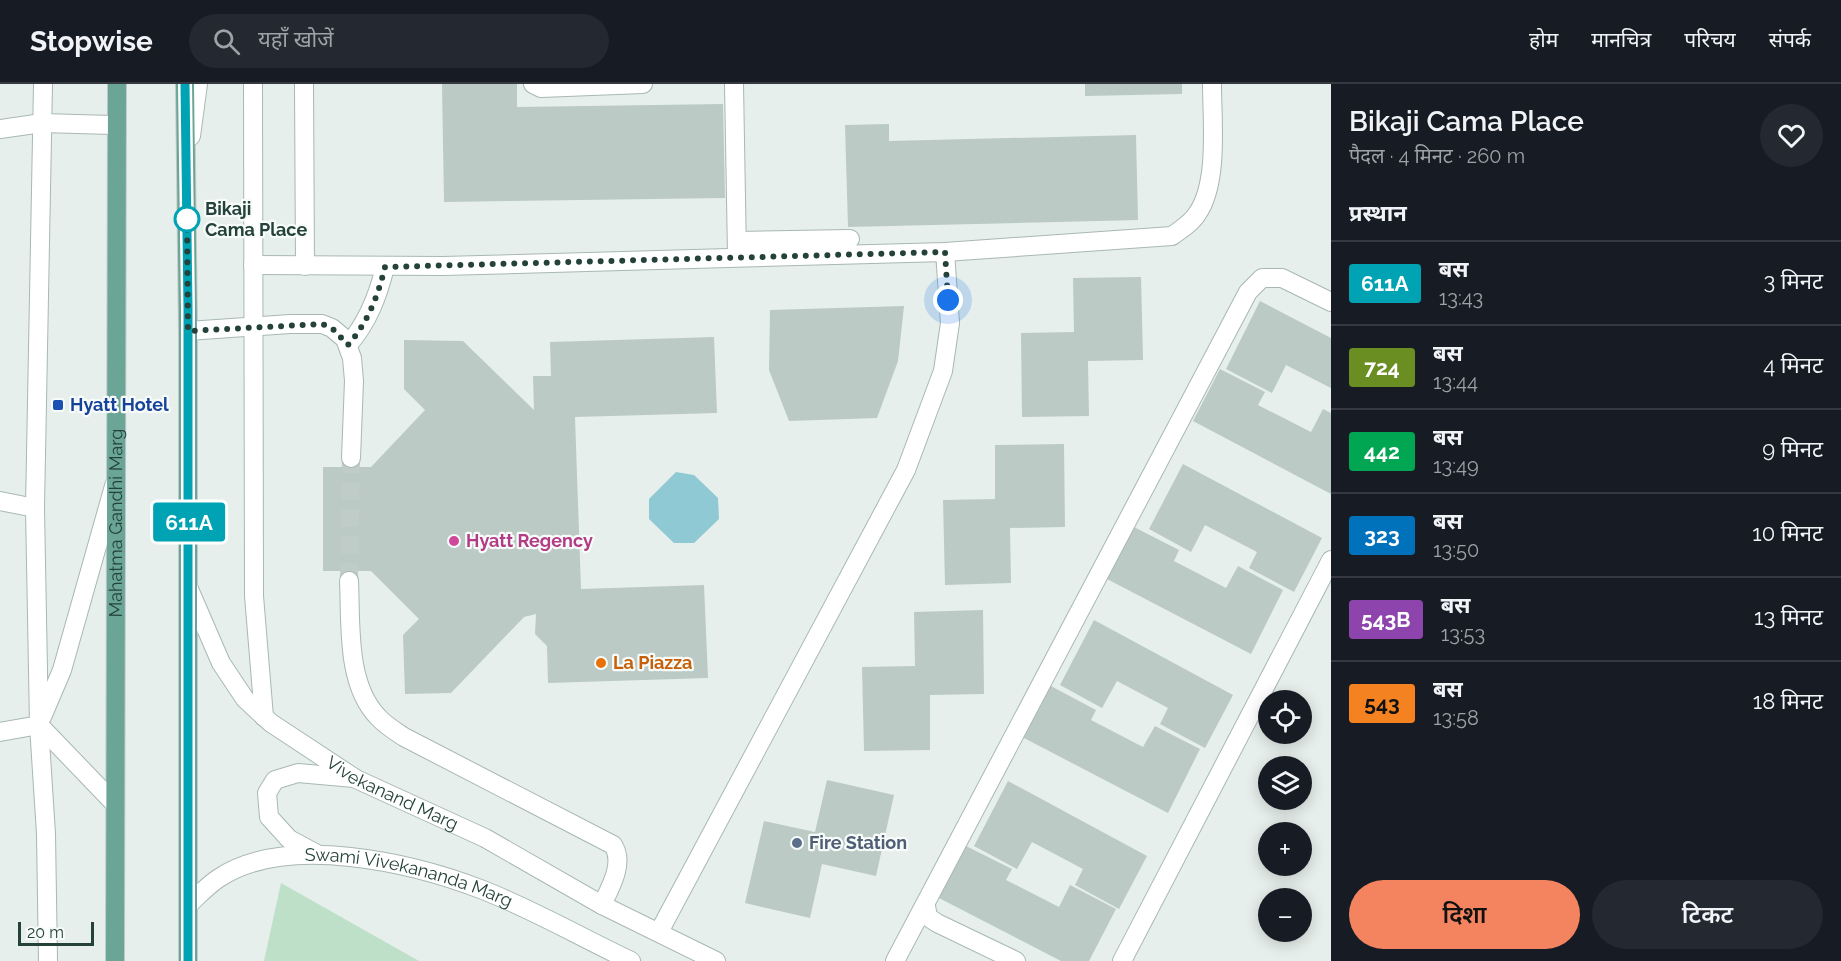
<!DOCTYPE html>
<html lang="hi">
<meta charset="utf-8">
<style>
body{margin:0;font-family:Raleway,"Noto Sans Devanagari",sans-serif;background:#242831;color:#f1f3f6;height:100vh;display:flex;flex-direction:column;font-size:22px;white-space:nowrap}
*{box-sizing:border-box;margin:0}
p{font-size:20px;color:#9ea1a6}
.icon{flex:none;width:33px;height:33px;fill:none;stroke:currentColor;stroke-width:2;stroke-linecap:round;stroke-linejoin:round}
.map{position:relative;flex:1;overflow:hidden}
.sheet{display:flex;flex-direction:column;background:#171b24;width:510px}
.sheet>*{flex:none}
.badge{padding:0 12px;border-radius:4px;font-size:21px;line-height:39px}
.fabs{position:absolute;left:1258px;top:606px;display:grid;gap:12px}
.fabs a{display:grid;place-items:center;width:54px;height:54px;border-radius:50%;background:#171b24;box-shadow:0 3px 15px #0003;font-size:30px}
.scale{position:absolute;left:18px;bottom:15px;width:76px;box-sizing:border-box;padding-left:6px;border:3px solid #24423a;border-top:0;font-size:16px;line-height:21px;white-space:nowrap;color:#24423a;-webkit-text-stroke:4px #f7fbf9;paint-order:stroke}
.you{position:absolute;width:30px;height:30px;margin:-15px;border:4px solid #fff;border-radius:50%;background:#1a73e8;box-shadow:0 0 0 9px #1a73e833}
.map>.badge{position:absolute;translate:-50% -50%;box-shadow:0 0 0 3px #fff}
h2{padding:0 18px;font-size:22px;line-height:54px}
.round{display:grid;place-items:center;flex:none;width:63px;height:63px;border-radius:32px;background:#242831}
.headline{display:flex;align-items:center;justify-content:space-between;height:102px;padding:0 18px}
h1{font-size:28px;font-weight:600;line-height:45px}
.button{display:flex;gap:12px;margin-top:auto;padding:12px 18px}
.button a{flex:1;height:69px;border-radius:36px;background:#f4845f;color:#111;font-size:24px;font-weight:600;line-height:69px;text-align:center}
.button a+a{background:#242831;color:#f1f3f6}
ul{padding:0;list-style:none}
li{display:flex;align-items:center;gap:18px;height:84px;padding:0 18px;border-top:2px solid #363941}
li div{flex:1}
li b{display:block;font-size:22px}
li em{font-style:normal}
li .badge{min-width:66px;font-weight:700;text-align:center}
header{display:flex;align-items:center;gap:36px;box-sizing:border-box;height:84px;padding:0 30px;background:#171b24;border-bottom:2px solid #363941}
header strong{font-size:28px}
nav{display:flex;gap:33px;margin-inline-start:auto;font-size:21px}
.search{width:420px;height:54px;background:#242831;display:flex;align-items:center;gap:15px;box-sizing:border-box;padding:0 21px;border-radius:33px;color:#9ea1a6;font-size:22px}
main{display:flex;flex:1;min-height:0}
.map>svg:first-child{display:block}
</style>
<header>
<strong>Stopwise</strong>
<div class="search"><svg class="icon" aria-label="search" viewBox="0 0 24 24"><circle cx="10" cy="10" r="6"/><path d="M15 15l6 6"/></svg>यहाँ खोजें</div>
<nav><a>होम</a><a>मानचित्र</a><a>परिचय</a><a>संपर्क</a></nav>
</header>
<main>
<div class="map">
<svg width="1331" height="877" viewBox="0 0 1331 877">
<rect width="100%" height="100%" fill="#e6efeb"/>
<path fill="#bfe0c8" d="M281 799 419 877H264Z"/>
<path fill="#8ec9d4" d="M676 388 694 391 718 414 719 435 694 459H674L649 435V415Z"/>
<g fill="#bbcac4">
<path d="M442 0H517V23L723 20 725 114 444 118Z"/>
<path d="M1085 0H1182V10L1085 12Z"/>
<path d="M889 40V57L1136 51 1138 136 848 143 845 41Z"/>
<path d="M1141 193 1143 276 1088 277 1089 332 1022 333 1021 249 1074 248 1073 194Z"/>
<path d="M1260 217 1331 254V304L1286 281 1272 309 1226 285Z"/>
<path d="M904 222 898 277 877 334 789 337 769 286 770 226Z"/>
<path d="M714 253 717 329 575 333 581 505 704 501 708 594 548 599 547 562 535 550 536 530 524 533 451 609 405 610 403 551 419 535 371 487H323V383H371L425 326 404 305V256L463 257 534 326 533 292H551L550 258Z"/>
<path d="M1220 285 1265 308 1258 321 1311 348 1323 325 1331 329V410L1193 337Z"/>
<path d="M1064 360 1065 443 1010 444 1011 499 945 501 943 416 995 415V361Z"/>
<path d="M1183 380 1322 454 1294 508 1249 484 1257 468 1205 441 1191 468 1149 445Z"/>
<path d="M1132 442 1179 466 1174 477 1226 504 1238 482 1283 506 1251 570 1105 494Z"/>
<path d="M983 526 984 610 930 611V666L864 667 862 583 915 582 914 528Z"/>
<path d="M1094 536 1233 611 1205 664 1160 640 1168 624 1117 597 1102 624 1060 601Z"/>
<path d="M1049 601 1096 626 1091 636 1143 663 1155 642 1200 665 1168 729 1022 653Z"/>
<path d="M827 696 894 711 876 792 822 780 810 834 745 819 764 737 815 748Z"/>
<path d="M1008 697 1147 772 1119 825 1075 801 1083 785 1032 758 1017 785 974 762Z"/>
<path d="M964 761 1012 785 1006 796 1059 823 1070 801 1116 825 1089 877H1061L937 813Z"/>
</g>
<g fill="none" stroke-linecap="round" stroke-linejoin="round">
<path stroke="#bfccc8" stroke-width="18" stroke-dasharray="18 9" stroke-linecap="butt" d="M349 497 351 374"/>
<defs>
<g id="minor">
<path d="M43 0 35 424 39 641 46 750 48 877"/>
<path d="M253 0 254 512 264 633"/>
<path d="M304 0 305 182"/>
<path d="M533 0 541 4 643 0"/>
<path d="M734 0 737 171"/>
<path d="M0 45 42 39 112 41"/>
<path d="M191 52 198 0"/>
<path d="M737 157 850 155"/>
<path d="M253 181 443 182 945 168 1172 152C1181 145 1191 140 1197 130 1219 99 1212 37 1212 0"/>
<path d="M188 247 290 240H322L332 244 345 255 352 274 354 297 351 374"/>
<path d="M348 261C368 238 378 212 385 183"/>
<path d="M0 417 35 424"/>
<path d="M349 497C351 540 346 600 378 633 385 641 395 647 404 653L613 761C625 779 610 804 602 821"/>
<path id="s1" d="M189 505 221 579 245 615 271 639 356 695 485 754 602 821 716 877"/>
<path d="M42 633 62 586 114 402"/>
<path d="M39 641 115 720"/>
<path d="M0 648 39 641"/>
<path d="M317 770 289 755 269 733 267 709 275 696 298 689 354 694"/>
<path id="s2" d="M188 821C198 812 208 801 219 794 287 749 413 779 483 806 534 826 582 854 631 877"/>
<path d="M926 822 928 833 937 839 1016 877"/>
<path d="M659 848 906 386 943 287 950 239 945 168"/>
<path d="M895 877 1248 208 1262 194H1282L1331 218"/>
<path d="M1122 877 1331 476"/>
</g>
<g id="major">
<path d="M185 0 188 247V877"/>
<path id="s3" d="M115 877 117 0"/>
</g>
</defs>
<use href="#minor" stroke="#a8b8b2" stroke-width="20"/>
<use href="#major" stroke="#c2cac8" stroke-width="20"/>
<use href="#minor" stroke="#fff" stroke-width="18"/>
<use href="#major" stroke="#6aa596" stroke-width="18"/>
</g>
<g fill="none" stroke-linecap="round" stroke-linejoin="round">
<defs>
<path id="line" d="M185 0 188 224V877"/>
</defs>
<use href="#line" stroke="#fff" stroke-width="14"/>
<use href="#line" stroke="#00a3b4" stroke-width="9"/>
<path stroke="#24423a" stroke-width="6" stroke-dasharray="0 10.8" d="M187 135 188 247 322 240 332 244 348 261C368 238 378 212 385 183L945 168 948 216"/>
</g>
<circle fill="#fff" stroke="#00a3b4" stroke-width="3" cx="187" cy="135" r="12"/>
<rect fill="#1a4fb4" stroke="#f7fbf9" stroke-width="2" x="52" y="315" width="12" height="12" rx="3"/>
<circle fill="#d1479c" stroke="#f7fbf9" stroke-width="2" cx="454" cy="457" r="6"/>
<circle fill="#e8710a" stroke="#f7fbf9" stroke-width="2" cx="601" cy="579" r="6"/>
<circle fill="#5c6f8a" stroke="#f7fbf9" stroke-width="2" cx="797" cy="759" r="6"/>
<g text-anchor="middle" stroke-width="4.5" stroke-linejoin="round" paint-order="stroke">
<g font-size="18" font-weight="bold" fill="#24423a" stroke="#f7fbf9" text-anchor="start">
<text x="205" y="131">Bikaji<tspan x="205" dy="21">Cama Place</tspan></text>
</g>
<g font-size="18" font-weight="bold" fill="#164399" stroke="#f7fbf9" text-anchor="start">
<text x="70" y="327">Hyatt Hotel</text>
</g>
<g font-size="18" fill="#24423a" stroke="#f7fbf9">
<text dy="6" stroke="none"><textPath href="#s3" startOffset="438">Mahatma Gandhi Marg</textPath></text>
<text dy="6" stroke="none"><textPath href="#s1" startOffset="300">Vivekanand Marg</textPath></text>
<text dy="6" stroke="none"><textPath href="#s2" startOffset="238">Swami Vivekananda Marg</textPath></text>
</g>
<g font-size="18" font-weight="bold" fill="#b23c85" stroke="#f7fbf9" text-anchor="start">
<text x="466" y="463">Hyatt Regency</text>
</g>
<g font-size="18" font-weight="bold" fill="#c56008" stroke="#f7fbf9" text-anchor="start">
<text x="613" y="585">La Piazza</text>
</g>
<g font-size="18" font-weight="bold" fill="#4e5e75" stroke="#f7fbf9" text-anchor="start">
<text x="809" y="765">Fire Station</text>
</g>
</g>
</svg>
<div class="fabs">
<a><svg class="icon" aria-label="locate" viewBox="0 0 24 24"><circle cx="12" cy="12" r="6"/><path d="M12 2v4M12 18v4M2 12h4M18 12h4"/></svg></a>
<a><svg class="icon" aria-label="layers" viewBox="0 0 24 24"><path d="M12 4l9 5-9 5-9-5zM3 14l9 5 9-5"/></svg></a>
<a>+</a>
<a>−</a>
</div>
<div class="scale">20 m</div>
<div class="you" style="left:948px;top:216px"></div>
<b class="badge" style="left:189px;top:438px;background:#00a3b4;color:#fff">611A</b>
</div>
<section class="sheet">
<div class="headline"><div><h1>Bikaji Cama Place</h1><p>पैदल · 4 मिनट · 260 m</p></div><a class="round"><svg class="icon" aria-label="heart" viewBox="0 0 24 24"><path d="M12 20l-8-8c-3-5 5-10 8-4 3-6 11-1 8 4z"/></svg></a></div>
<h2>प्रस्थान</h2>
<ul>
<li><span class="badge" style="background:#00a3b4;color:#fff">611A</span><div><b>बस</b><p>13:43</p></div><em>3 मिनट</em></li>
<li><span class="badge" style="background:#6b8e23;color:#fff">724</span><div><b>बस</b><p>13:44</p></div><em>4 मिनट</em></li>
<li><span class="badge" style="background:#00a651;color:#fff">442</span><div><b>बस</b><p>13:49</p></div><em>9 मिनट</em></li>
<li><span class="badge" style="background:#0072bc;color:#fff">323</span><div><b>बस</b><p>13:50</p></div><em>10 मिनट</em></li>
<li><span class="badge" style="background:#8e44ad;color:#fff">543B</span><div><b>बस</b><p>13:53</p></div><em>13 मिनट</em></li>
<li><span class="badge" style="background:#f58220;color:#111">543</span><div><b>बस</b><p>13:58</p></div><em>18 मिनट</em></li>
</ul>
<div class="button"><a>दिशा</a><a>टिकट</a></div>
</section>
</main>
